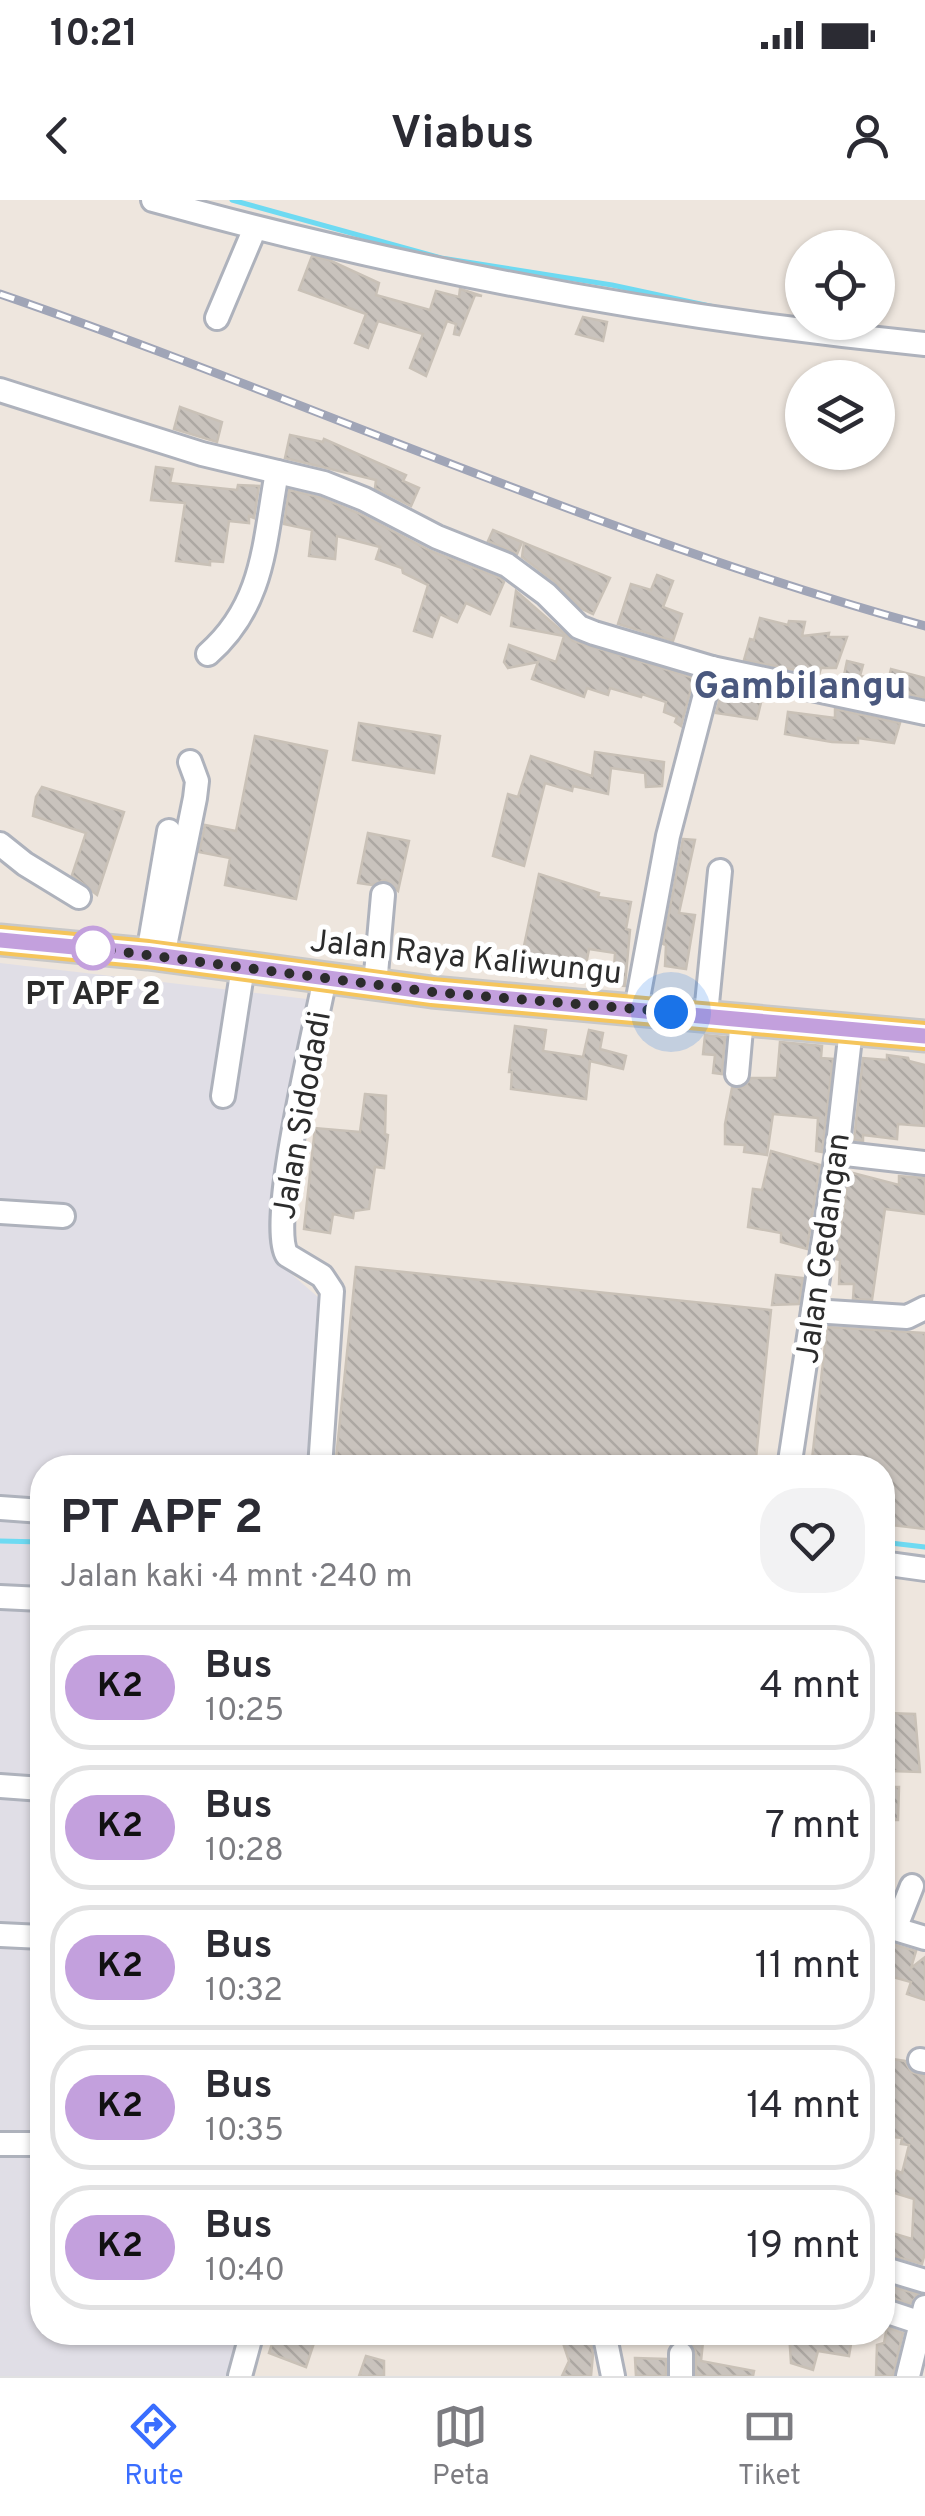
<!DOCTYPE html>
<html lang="id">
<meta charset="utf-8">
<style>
body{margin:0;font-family:Overpass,sans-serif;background:#f2f2f3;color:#2b2b33;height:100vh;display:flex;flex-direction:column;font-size:38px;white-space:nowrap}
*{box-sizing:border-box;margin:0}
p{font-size:32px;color:#7c7c81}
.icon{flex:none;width:55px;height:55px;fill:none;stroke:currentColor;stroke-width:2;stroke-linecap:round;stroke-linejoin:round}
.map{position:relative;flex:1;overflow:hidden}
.sheet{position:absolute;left:30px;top:1255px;width:865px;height:890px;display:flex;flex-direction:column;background:#fff;border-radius:40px;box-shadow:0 2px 8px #0004}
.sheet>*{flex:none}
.badge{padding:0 20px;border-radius:32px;font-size:35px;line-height:65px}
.controls{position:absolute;left:785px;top:30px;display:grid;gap:20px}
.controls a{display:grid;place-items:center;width:110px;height:110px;border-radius:50%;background:#fff;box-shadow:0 2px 8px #0004;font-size:50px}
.you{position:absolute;width:50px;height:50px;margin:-25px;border:8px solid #fff;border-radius:50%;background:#1a73e8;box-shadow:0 0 0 15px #1a73e833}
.map>.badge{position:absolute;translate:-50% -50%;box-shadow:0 0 0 5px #fff}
.round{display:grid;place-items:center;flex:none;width:105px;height:105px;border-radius:40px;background:#f2f2f3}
.head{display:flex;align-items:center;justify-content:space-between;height:170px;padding:0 30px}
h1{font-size:48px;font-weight:700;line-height:75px}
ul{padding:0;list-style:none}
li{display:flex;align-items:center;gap:30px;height:125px;margin:0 20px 15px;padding:0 10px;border:5px solid #e1e1e2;border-radius:40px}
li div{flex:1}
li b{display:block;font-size:38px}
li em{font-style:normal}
li .badge{min-width:110px;font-weight:700;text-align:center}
.status{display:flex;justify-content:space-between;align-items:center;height:70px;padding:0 50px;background:#fff;direction:ltr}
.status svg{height:28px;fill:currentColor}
header{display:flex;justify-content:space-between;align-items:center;height:130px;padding:0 30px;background:#fff;font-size:45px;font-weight:700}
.tabs{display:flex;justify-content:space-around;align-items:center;height:140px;border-top:2px solid #e1e1e2;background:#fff;font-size:28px;color:#7c7c81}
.tabs a{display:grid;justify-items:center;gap:5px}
.tabs .current{color:#3a6eff}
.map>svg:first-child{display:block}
</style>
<div class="status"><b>10:21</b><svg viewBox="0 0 49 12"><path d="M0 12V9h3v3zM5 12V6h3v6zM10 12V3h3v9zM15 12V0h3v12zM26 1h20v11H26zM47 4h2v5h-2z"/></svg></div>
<header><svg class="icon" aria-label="back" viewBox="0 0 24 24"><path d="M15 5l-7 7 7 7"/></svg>Viabus<svg class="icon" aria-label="person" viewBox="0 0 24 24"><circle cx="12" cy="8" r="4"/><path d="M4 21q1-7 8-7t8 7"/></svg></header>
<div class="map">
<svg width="925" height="2176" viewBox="0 0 925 2176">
<defs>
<pattern id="building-back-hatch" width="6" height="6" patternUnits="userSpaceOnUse" patternTransform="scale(2.5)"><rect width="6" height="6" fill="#c9c3bd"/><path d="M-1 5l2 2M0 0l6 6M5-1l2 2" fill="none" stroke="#ada8a3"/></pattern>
</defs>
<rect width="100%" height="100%" fill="#eee6de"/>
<path fill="#e0dee6" d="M0 763 307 799 273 995 281 1065 326 1104 318 1267 42 1268V2132L247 2133 234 2176H0Z"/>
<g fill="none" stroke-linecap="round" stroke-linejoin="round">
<g stroke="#6edaf2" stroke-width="5">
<path d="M232 0 441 58 612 85 719 108"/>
<path d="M0 1341 42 1342"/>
<path d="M882 1342 925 1347"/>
</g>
</g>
<g fill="url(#building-back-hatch)" stroke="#c9c1b7" stroke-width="2.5">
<path d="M312 56 329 60 379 83 376 95 430 110 436 91 459 97 460 89 482 96 475 95 459 135 454 134 456 124 447 121 426 176 410 168 423 134 378 121 368 148 355 143 366 114 299 90Z"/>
<path d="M583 117 607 122 603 141 576 134Z"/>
<path d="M180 207 222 222 217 242 174 229Z"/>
<path d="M290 235 323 242 324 239 406 275 403 281 419 288 411 306 375 288 376 280 285 258Z"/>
<path d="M156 267 173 269 170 283 237 290 238 285 259 286 254 318 249 316V323L229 321 223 362 210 361V365L176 361 185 303 151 300Z"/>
<path d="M289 290 319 297 358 313 431 351 500 378 504 382 490 414 466 403 457 422 440 414 432 437 414 431 428 385 403 373 402 368 376 359 380 347 337 336 335 359 309 356 312 330 284 324Z"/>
<path d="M493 330 522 342 517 354 488 341Z"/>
<path d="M524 343 610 378 593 414 582 409 555 382 522 357Z"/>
<path d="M657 375 673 381 663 407 682 414 673 441 618 424 631 384 651 390Z"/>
<path d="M516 391 573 441 694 478 681 526 675 522 677 517 664 512 666 502 642 494 641 497 610 488 608 495 587 488 584 497 532 479 538 462 508 468 504 462 509 445 556 462 564 436 511 426Z"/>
<path d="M760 418 788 425 789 421 805 422 802 436 829 433 828 437H847L836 468H821L819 475 744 460 750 439 754 440Z"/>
<path d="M847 461 863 465 860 476 888 481 891 469 925 478V498L843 480Z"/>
<path d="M723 487 763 494 757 519 716 513Z"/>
<path d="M835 509 900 523 894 543 858 538V543L832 542 785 534 788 512 835 518Z"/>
<path d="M359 523 440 536 434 573 353 560Z"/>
<path d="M255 536 327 551 296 699 225 685 230 658 199 652 205 625 236 631Z"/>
<path d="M595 552 664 562 662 586 646 587 645 573 611 568 608 594 573 586 572 591 545 583 524 666 493 656 508 594 518 597 531 556 592 576Z"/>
<path d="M42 587 124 612 97 695 72 675 86 633 33 616 36 597Z"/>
<path d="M368 633 409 641 398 691 385 680 372 685 358 683Z"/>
<path d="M683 639 695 640 679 713 695 715 686 769 665 766 666 745 663 744Z"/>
<path d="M539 674 599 693 598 697 631 702 626 729 630 730 625 786 613 785 615 753 589 749 583 781 518 775Z"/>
<path d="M515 826 546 830 543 851 583 857 589 830 603 833 600 849 626 856 623 869 590 861 586 899 511 889 512 872H509Z"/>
<path d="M705 835 725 837 722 874 713 873 715 855 703 854Z"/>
<path d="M780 842 822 846 821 858 833 859 822 952 816 951 818 918 773 914 767 955 744 952 745 945 725 944V924L732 888 744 887 751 878H777Z"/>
<path d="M887 855 908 858 909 861 925 865 924 926 898 924 897 939 863 935V941L854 940 863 858 887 860Z"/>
<path d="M365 894 386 896 385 934 388 935 384 968 375 967 369 1009 354 1011 353 1018 333 1014 330 1033 304 1029 315 928 360 932Z"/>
<path d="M771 951 820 965 807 1049 781 1042V1033L748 1027 753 989 762 990Z"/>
<path d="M849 972 899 985V976L925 978V1014L885 1009 872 1100 853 1099 854 1084H839L840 1060 836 1059Z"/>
<path d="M356 1067 771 1110 755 1268H335Z"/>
<path d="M776 1075 803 1078 799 1104 772 1105Z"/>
<path d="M827 1127 925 1133V1329L882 1324V1268H811Z"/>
<path d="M887 1513 915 1514 920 1572 891 1571V1532L887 1531Z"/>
<path d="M882 1587H899L898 1620H882Z"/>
<path d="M882 1741 916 1751 911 1768 925 1757V1800L907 1794 911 1782 882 1774Z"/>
<path d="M886 1858 905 1861 911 1872 925 1876V2053L922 2064 882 2053V2030L912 2039 914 1999 891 1992 897 1971 902 1973 909 1945 901 1944 902 1938 892 1937 894 1907 882 1906Z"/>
<path d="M882 2084 918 2094 910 2104 882 2095Z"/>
<path d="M887 2127 903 2133 893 2176H876L877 2145 884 2143Z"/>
<path d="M276 2132H286L314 2143 306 2167 269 2153Z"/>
<path d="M589 2132 593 2154 591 2176H562L569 2161 563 2143 538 2133Z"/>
<path d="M685 2132H704L701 2161 754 2171 753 2176H696V2153L693 2146 685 2140Z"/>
<path d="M789 2132H853L849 2156 818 2151 813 2170 791 2163Z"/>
<path d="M366 2156 384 2161V2176H359Z"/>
<path d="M635 2158 666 2159V2176H636Z"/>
</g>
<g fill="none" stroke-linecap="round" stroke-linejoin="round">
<defs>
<g id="minor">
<path d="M153 0C405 70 664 118 925 144"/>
<path d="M217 118 255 28"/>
<path d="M0 190 202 254 324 283 364 299 437 337 507 365 546 394 579 427 594 433 712 468 925 513"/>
<path d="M208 454C265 404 264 342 277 272"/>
<path d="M0 644 25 664 79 697"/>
<path d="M148 754 169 631"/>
<path d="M163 756 195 598 197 581 190 562"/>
<path d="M375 785 383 695"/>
<path d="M636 809 668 636 712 468"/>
<path d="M706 814 720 671"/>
<path d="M737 874 742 818"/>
<path d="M223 896 243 767"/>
<path d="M837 953 925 963"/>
<path d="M0 1012 63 1016"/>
<path d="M813 1111 907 1117 925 1108"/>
<path d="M320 1268 332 1091 322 1076 287 1055C267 1023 316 826 325 778"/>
<path d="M789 1268 837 953 851 829"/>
<path d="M0 1308 42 1311"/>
<path d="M882 1363 925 1369"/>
<path d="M0 1397 42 1399"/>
<path d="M0 1586 42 1589"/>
<path d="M882 1725 925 1738"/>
<path d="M895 1729 912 1686"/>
<path d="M0 1735 42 1737"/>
<path d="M920 1860 925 1861"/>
<path d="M0 1944H42"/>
<path d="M882 2068 925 2081"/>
<path d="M882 2110 921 2123"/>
<path d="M604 2132 613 2176"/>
<path d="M681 2154V2176"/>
<path d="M240 2176 252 2132"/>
<path d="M908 2176 925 2107"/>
</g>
<path id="major" d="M0 740 148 754 432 792 925 836"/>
</defs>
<use href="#minor" stroke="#aeb2bc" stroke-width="28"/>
<use href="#major" stroke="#c8c8c8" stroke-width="35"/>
<use href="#minor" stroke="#fff" stroke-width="22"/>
<use href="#major" stroke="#f5c55c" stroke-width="30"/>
<defs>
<path id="rail" d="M0 94C310 201 608 339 925 426"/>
</defs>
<use href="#rail" stroke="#a0a5b7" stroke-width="9"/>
<use href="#rail" stroke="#fff" stroke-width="5" stroke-dasharray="15" stroke-linecap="butt"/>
</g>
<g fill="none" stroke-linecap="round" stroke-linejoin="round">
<defs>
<path id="line" d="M0 740 148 754 432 792 925 836"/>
</defs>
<use href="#line" stroke="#fff" stroke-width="22"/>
<use href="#line" stroke="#c3a0dd" stroke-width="15"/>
<path stroke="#2c2c2c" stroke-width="10" stroke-dasharray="0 18" d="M93 748 432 792 671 812"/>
</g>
<circle fill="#fff" stroke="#c3a0dd" stroke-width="5" cx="93" cy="748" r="20"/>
<g text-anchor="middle" stroke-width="10" stroke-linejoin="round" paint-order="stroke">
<g font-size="32" fill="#2c2c2c" stroke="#fff">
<text transform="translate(466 756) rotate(6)" y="11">Jalan Raya Kaliwungu</text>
<text transform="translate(301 915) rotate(-80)" y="11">Jalan Sidodadi</text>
<text transform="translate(822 1048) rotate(-82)" y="11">Jalan Gedangan</text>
</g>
<g font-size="32" font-weight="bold" fill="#2c2c2c" stroke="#fff">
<text x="93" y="804">PT APF 2</text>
</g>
<g font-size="38" font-weight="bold" fill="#4a587e" stroke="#fff">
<text x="800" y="498">Gambilangu</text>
</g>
</g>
</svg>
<div class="controls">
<a><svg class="icon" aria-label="locate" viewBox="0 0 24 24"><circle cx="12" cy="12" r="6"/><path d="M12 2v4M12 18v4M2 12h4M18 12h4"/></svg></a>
<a><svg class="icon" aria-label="layers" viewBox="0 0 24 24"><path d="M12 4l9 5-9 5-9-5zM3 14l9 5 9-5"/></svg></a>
</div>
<div class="you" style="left:671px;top:812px"></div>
<section class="sheet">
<div class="head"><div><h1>PT APF 2</h1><p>Jalan kaki · 4 mnt · 240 m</p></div><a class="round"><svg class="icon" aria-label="heart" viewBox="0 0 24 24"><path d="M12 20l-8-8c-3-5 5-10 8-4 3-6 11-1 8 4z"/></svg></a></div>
<ul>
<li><span class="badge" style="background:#c3a0dd;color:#111">K2</span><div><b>Bus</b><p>10:25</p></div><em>4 mnt</em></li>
<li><span class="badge" style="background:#c3a0dd;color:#111">K2</span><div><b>Bus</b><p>10:28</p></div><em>7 mnt</em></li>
<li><span class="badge" style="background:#c3a0dd;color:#111">K2</span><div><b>Bus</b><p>10:32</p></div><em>11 mnt</em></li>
<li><span class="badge" style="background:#c3a0dd;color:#111">K2</span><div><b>Bus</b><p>10:35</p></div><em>14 mnt</em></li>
<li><span class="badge" style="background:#c3a0dd;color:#111">K2</span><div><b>Bus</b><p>10:40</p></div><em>19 mnt</em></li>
</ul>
</section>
</div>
<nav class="tabs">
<a class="current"><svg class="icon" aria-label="directions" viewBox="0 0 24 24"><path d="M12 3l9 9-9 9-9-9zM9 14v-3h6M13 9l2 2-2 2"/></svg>Rute</a>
<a><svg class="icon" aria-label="map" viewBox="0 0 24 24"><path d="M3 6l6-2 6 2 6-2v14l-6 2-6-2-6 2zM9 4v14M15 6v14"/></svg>Peta</a>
<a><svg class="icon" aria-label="tickets" viewBox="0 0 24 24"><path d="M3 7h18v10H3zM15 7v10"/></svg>Tiket</a>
</nav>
